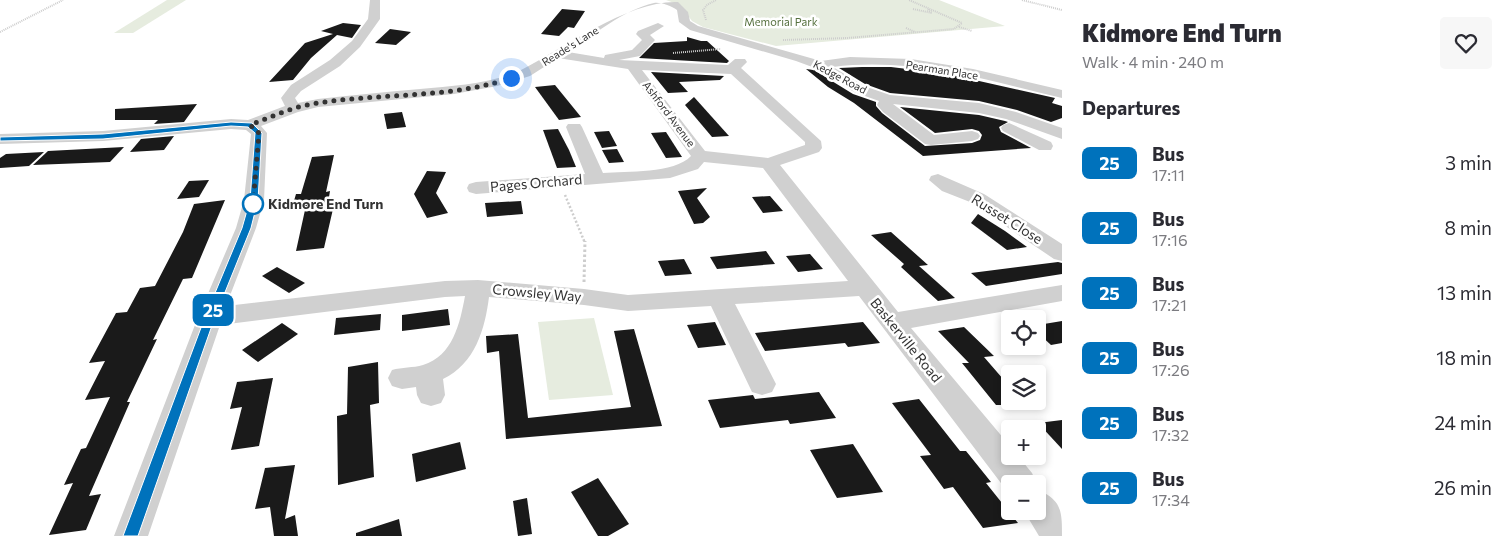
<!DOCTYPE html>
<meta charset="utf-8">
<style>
body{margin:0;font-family:Commissioner,sans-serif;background:#f7f7f7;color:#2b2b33;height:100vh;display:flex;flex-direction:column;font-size:19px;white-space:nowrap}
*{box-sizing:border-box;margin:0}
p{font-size:16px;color:#7c7c81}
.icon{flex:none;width:28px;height:28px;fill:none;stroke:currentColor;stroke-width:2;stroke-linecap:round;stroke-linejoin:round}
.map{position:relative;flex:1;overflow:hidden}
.details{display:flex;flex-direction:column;background:#fff;width:450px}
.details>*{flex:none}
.badge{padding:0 10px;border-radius:8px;font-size:18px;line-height:32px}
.fabs{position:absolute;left:1001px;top:310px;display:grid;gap:10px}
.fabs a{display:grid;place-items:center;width:45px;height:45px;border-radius:5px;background:#fff;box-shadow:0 2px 8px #0003;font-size:25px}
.you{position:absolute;width:25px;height:25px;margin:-12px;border:4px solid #fff;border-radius:50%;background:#1a73e8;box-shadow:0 0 0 8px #1a73e833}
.map>.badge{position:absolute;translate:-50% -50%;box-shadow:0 0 0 2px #fff}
h2{padding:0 20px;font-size:19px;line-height:45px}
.round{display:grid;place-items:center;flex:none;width:52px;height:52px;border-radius:5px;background:#f7f7f7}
.headline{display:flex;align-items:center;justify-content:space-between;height:85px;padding:0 20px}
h1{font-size:24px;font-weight:800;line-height:38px}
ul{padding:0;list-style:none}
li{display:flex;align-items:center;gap:15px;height:65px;padding:0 20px}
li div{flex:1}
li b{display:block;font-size:19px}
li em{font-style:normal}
li .badge{min-width:55px;font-weight:700;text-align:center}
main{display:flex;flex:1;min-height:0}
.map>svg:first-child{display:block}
</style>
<main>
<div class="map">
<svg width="1062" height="536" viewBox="0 0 1062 536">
<rect width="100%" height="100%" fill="#fff"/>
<g fill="#e6ecdf">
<path d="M167 0H186L133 33H114Z"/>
<path d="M666 0H939L1005 26 776 46 703 27 692 21 680 5Z"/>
<path d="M594 318 613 395 549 400 538 322Z"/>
</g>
<g fill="#1a1a1a">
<path d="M562 9 585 11 574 28 568 27 559 36 541 34Z"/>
<path d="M343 23 361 25 352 38 337 35 311 58 293 80 269 82 305 43 333 34 321 31Z"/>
<path d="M390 29 411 32 396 45 375 43Z"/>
<path d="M687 37 701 41H707L729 61 727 63 639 58 654 43 687 41Z"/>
<path d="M862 67H891L948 74 1055 98 1052 103 1062 106V118L1051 122 1017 110 979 101 890 93 865 84 839 68Z"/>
<path d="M806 69 814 70 853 94 876 102V106L882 113 925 146 972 143 980 140 982 135 979 131 972 129 935 133 900 107 979 115 1005 121 1008 122 999 127 1001 132 1031 148 923 156 854 103 828 87Z"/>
<path d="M651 72 724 76 720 80 679 82 688 92 668 93Z"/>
<path d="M555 85 581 117 559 120 535 87Z"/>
<path d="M694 97 729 136 712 137 685 105Z"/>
<path d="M197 104 184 122 154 124 158 120H115V109Z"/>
<path d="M402 112 406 127 387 129 384 114Z"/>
<path d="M558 129 569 150 576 167 557 168 543 130Z"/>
<path d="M609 131 617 146 602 148 594 132Z"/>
<path d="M666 132 682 157 666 158 651 133Z"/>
<path d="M174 136 164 150 130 152 141 139Z"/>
<path d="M124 147 110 162 33 165 48 151Z"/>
<path d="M617 149 624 162 609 163 602 150Z"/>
<path d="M44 152 29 166 0 168V158L6 154Z"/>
<path d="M334 155 326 192 330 191 327 209H333L324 248 296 251 305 210 291 211 296 194H301L312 157Z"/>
<path d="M427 171 446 172 436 193 448 213 427 218 414 194Z"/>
<path d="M209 180 199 197 177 199 189 181Z"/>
<path d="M707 188 697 198 710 217 703 223 694 224 678 191Z"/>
<path d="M770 196 783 211 763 213 752 197Z"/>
<path d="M225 200 192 278 183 279 153 340 157 339 127 402H130L89 496 101 494 86 530 49 535 73 483 64 485 81 449 86 448 110 397 85 400 105 361 89 363 116 313 127 312 140 288 155 286 183 232 194 204Z"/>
<path d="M521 201 523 214 487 217 485 203Z"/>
<path d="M978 214 1005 231 1027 247 1007 250 971 223Z"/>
<path d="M891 232 928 265 919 266 955 298 938 301 901 267 904 264 871 235Z"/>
<path d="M766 251 775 264 717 269 710 257Z"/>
<path d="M810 254 823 269 798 272 786 256Z"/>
<path d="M684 259 692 274 665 276 658 261Z"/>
<path d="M1058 262 1062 263V274L986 286 971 273Z"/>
<path d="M277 267 305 283 289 293 262 276Z"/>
<path d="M448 309 450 325 402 331V315Z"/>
<path d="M381 314 380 330 334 335 336 318Z"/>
<path d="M1062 321V343L1051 345 1038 333V325Z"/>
<path d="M715 322 726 345 698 348 687 325Z"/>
<path d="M863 322 880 343 848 347 845 343 765 351 755 333Z"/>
<path d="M282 323 298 334 258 362 242 350Z"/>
<path d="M964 327 994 356 984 357 1010 387V405H996L962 363H969L938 331Z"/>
<path d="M634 329 662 426 506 439 499 351 487 353 486 336 518 334 528 418 631 407 614 331Z"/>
<path d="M378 362 379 403 370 405 374 477 338 485 337 416 347 414 348 367Z"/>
<path d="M273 378 259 446 231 450 242 407 230 409 237 382Z"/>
<path d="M819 392 836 418 790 424 788 420 720 428 708 400 753 395 755 399Z"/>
<path d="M919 399 960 451H966L991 482 986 483 1018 523 983 528 953 487 944 489 920 456 931 455 892 403Z"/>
<path d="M1062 420V449L1038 423Z"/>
<path d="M460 442 466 469 416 482 412 454Z"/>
<path d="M853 444 883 492 837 498 810 450Z"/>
<path d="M295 465 285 519 295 515 298 536H274L270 507 255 509 265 468Z"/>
<path d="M598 478 629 524 608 536H598L571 492Z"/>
<path d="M527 498 532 534 518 536 513 501Z"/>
<path d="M399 519 402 536H356V533Z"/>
</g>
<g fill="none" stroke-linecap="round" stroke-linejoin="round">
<g stroke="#cdcdcd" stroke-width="2" stroke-dasharray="1 1" stroke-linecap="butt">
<path d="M1022 0 1062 10"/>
<path d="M913 9 932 13 927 9"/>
<path d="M706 20 703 10 707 5 716 0"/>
<path d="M959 27 972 31"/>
<path d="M906 28 915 32"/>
<path d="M0 32 63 0"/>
<path d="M783 40 847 38 954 29 962 23 909 0"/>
<path d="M673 53 721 49"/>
</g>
<path stroke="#cdcdcd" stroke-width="2.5" stroke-dasharray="2 2" stroke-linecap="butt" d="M565 195 585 243"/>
<path stroke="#cdcdcd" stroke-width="3" stroke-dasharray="2.5 2.5" stroke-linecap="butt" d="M584 282 585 241"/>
<g fill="#d0d0d0" fill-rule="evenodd">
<path d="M370 0H380V19L360 47 340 66 301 91 295 98 298 103 318 99C352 95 386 92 420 89 453 86 492 84 521 70 564 48 629 0 678 2L688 12 690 21 698 26 821 61 850 57 911 59 973 69 1062 90V98C987 80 911 57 833 67L864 86 890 95 979 103 1016 112 1062 128V139L1006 119 979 113 893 104 934 135 972 131 978 133 980 136 978 139 972 141 931 145 925 144 883 112 877 105 879 101 854 92 815 68 796 61 690 30 679 22 677 10C671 6 661 2 654 3 623 10 594 35 568 52L604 58 605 55 632 50 642 40 636 34 638 31 658 23 664 26 650 35 655 40 640 56 619 60 728 65 735 59H745L747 62 741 68 821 141 822 148 819 152 780 165 898 312 1062 285V301L911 328 1010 446V456H1018L1032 473 1037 484H1010V495L859 296 735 304 776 384 772 392 762 395 752 392 711 306 628 311 584 305 489 297C485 329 475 364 443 379L445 395 441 403 431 406 421 403 417 395 416 387 402 389 392 386 388 378 392 370C402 367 413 368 423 365 453 356 460 323 465 296L445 297 220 325 148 536H114L198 317 236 228 244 200 251 134 246 130 231 129 103 141 0 144V134L103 131 231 119 248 120 285 106 281 98 291 85 330 60 352 41 368 19ZM558 58 628 69 691 156C674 174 627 171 603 173L582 127 580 124H568L566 127 585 174 476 182 469 184 467 188 469 192 476 194 670 178 698 169 704 162 763 168 848 281 628 295 584 289 478 280 445 281 226 306 256 228 264 200 267 133 261 126 298 112 318 107 454 94 497 86 530 76ZM642 70 731 74 805 142V145L768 158 705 151Z"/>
<path d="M1009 123 1051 142 1053 146 1051 150H1039L1003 131 1001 128 1003 125Z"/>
<path d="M938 174 984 194 1062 244V261L1054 259 970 202 942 191 929 180 931 176Z"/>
<path d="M1038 490C1062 500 1062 512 1062 536H1039L1024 511H1038Z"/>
</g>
</g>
<path fill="#0072bc" stroke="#fff" d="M231 122 252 123 262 133 258 200 251 228 215 317 138 536H123L205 317 242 228 250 200 255 133 248 127 231 126 103 139 0 141V137L103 134Z"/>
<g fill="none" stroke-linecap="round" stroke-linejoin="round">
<path stroke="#333" stroke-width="5" stroke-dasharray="0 9" d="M253 204 259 133 250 125C269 118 287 109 307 105 374 92 446 100 511 78"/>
</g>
<circle fill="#fff" stroke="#0072bc" stroke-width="2.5" cx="253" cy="204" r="10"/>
<g text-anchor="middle" stroke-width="5" stroke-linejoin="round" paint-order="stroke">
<g font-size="11" fill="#56703f" stroke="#fff">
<text x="781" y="26">Memorial Park</text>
</g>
<g font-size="11" fill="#333" stroke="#fff">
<text transform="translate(570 46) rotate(-32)" y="4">Reade's Lane</text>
<text transform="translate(942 70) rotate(9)" y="4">Pearman Place</text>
<text transform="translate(840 77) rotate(28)" y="4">Kedge Road</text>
<text transform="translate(669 114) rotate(53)" y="4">Ashford Avenue</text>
</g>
<g font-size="14" fill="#333" stroke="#fff">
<text transform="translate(536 183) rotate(-5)" y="5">Pages Orchard</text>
<text transform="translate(1007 219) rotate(32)" y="5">Russet Close</text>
<text transform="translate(537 293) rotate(5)" y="5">Crowsley Way</text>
<text transform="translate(906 340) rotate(51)" y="5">Baskerville Road</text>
</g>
<g font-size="14" font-weight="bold" fill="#333" stroke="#fff" text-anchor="start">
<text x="268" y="209">Kidmore End Turn</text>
</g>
</g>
</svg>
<div class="fabs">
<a><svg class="icon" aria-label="locate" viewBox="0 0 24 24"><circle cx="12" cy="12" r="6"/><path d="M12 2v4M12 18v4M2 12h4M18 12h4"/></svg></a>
<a><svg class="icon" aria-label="layers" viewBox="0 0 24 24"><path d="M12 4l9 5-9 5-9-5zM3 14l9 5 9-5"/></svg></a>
<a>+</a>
<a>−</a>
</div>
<div class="you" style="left:511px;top:78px"></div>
<b class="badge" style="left:213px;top:310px;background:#0072bc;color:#fff">25</b>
</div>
<section class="details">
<div class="headline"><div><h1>Kidmore End Turn</h1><p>Walk · 4 min · 240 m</p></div><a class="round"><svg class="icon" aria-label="heart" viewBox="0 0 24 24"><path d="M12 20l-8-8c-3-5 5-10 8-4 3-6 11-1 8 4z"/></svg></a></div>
<h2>Departures</h2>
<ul>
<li><span class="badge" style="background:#0072bc;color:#fff">25</span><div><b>Bus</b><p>17:11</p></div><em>3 min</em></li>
<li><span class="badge" style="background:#0072bc;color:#fff">25</span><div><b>Bus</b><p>17:16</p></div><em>8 min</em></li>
<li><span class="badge" style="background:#0072bc;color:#fff">25</span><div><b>Bus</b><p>17:21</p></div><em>13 min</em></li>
<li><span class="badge" style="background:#0072bc;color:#fff">25</span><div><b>Bus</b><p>17:26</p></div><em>18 min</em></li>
<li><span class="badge" style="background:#0072bc;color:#fff">25</span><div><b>Bus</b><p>17:32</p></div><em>24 min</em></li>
<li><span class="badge" style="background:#0072bc;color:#fff">25</span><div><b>Bus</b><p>17:34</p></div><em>26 min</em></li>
</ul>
</section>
</main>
